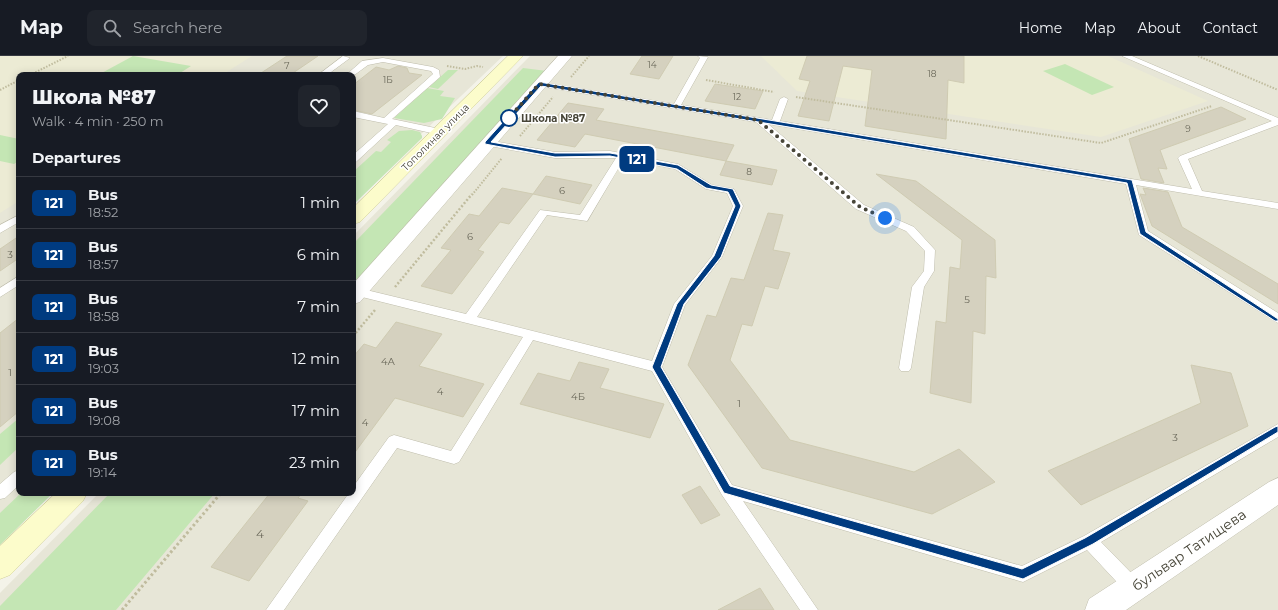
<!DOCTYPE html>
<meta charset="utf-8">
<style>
body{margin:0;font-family:Montserrat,sans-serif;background:#20242c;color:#f1f3f6;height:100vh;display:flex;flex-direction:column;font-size:15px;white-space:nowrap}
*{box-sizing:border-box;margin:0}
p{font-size:13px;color:#9ea1a6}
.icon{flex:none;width:22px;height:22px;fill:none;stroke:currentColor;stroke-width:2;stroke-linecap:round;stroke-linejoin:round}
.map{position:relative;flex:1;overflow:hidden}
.drawer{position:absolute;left:16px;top:16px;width:340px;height:424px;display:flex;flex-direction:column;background:#171b24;border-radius:8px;box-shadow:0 2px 10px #0003}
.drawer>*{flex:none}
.badge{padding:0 8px;border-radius:6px;font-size:14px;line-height:26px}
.you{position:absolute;width:20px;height:20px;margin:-10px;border:3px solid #fff;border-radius:50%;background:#1a73e8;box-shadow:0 0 0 6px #1a73e833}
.map>.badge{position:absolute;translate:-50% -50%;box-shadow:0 0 0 2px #fff}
h2{padding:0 16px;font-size:15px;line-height:36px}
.round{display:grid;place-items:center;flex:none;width:42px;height:42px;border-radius:8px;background:#20242c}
.overview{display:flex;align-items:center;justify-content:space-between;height:68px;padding:0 16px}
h1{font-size:19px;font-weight:800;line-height:30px}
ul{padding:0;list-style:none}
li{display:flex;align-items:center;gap:12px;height:52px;padding:0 16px;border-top:1px solid #363941}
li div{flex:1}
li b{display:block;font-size:15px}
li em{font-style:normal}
li .badge{min-width:44px;font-weight:700;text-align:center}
header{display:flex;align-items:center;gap:24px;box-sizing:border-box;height:56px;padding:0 20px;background:#171b24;border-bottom:1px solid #363941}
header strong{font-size:19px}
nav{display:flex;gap:22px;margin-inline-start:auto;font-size:14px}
.search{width:280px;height:36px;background:#20242c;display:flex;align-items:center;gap:10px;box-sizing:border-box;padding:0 14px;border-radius:8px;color:#9ea1a6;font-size:15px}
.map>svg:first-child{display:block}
</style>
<header>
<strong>Map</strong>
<div class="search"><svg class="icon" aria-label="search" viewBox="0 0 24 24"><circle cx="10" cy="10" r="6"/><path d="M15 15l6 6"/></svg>Search here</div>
<nav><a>Home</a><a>Map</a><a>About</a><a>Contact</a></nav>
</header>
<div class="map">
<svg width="1278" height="554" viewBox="0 0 1278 554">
<rect width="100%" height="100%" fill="#f4f3e9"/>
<g fill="#e7e6d7">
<path d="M0 0H503L353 143V19H19V437H45L0 480Z"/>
<path d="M530 0H1278V554H0V537L99 437H353V180Z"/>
</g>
<g fill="#ecebd4">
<path d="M0 0H252L222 19H19V145L0 157Z"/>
<path d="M761 0H1108L1208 45 1101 81 797 35Z"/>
</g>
<g fill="#c4e6b4">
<path d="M133 0 191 10 177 19H98Z"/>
<path d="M1065 8 1114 31 1092 39 1043 15Z"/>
<path d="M523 12 547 15 353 230V188Z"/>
<path d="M448 14H458L438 33 429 31Z"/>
<path d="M427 32 444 35 440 40 455 42 442 63 424 67 394 62Z"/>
<path d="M412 74 420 76 422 80V82L353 149V116L376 95 381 96 391 86 387 84 399 75Z"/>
<path d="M0 79 19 83V105L14 108 0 105Z"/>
<path d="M19 362V391L0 409V378Z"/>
<path d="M21 437H53L0 489V457Z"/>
<path d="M110 437H215L116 554H0V550Z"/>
</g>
<g fill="#d5d1bf" stroke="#cfcbb2">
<path d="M287 0H318L290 19H258Z"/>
<path d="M642 0H673L659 23 630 18Z"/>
<path d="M807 0H964V27L948 24 946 83 865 70 872 14 843 10 829 65 798 60 810 25 799 23Z"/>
<path d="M398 10 407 12 409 17 422 19 372 58 353 54V29L376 11 389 14Z"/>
<path d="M715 28 763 35 755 53 705 45Z"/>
<path d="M568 47 604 53 596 64 734 89 726 105 585 78 575 91 537 84Z"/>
<path d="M1221 51 1246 63 1160 94 1167 113 1158 112 1164 127 1141 123 1129 83Z"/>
<path d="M726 105 777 114 772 129 720 119Z"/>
<path d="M876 118 916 125 995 184 996 222 986 220 985 278 973 275 971 347 930 337 936 265 946 267 950 211 960 213 962 184Z"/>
<path d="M546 120 592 129 580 148 533 138Z"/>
<path d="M502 132 533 138 509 168 500 166 478 194 484 196 452 238 421 230 451 194 441 192 469 158 479 160Z"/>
<path d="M1143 132 1168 136 1182 171 1278 228V248L1152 170 1140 138 1146 139Z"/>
<path d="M768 157 783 159 773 194 790 197 778 233 765 230 752 270 742 268 730 304 790 384 914 416 959 393 995 426 932 458 762 412 688 309 707 259 716 261 731 222 744 224Z"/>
<path d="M19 180V202L0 215V193Z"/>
<path d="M19 262V355L0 371V277Z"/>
<path d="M396 266 442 278 419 310 484 328 463 361 395 342 353 399V301L364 288 376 292Z"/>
<path d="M579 306 609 313 600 332 664 348 650 382 520 348 538 317 570 325Z"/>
<path d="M1191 309 1231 317 1248 370 1081 449 1048 415 1201 347Z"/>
<path d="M700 430 720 459 701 468 682 439Z"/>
<path d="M270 437H302L298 442 308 445 249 525 211 511Z"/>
<path d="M760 532 774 554H718Z"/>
</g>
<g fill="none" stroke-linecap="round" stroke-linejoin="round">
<defs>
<g id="lane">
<path d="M343 0 350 2 327 19H318Z"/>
<path d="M698 0 708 1 681 49 772 64 780 43 784 41 788 43 780 65 1192 133 1178 102 1180 100 1272 65 1122 0H1132L1278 62V69L1188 103 1202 135 1278 147V153L1136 129 1148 175 1278 257V267L1139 179 1126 128 768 68 864 149 914 171 935 194 934 215 924 231 911 312 909 315H901L899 312 912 231 924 215 925 195 906 175 856 153 756 66 539 30 535 28 539 26 674 48 700 2Z"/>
<path d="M383 2 433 11 439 14 440 21 392 63 440 73 444 76 440 79 396 69 356 106 353 107V99L388 68 353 61V55L384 62 433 18 431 15 383 6 368 9 353 20V19H346L362 5Z"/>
<path d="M487 84 555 96 610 95 678 108 712 129 734 133 743 150 722 201 685 249 662 311 732 429 1022 510 1084 480 1278 368V381L1101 486 1140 526 1142 532 1140 538 1134 540 1128 538 1087 494 1023 526 743 445 818 554H800L722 439 652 315 533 284 459 406 454 408 397 392 284 554H266L349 437H353V431L389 381 394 379 451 395 523 281 354 239V233L358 232 466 258 540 154 580 159 616 102H555L484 89 483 87ZM624 103 675 113 706 133 727 137 733 150 712 200 674 248 652 305 477 261 547 159 587 165Z"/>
<path d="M19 159V166L0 177V169Z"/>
<path d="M19 220V229L0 241V232Z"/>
<path d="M19 414V429L5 442 0 443V428L14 416Z"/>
</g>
<g id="street">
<path d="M558 0H572L360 246 353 248V228Z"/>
<path d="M1278 422V449L1126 554H1085L1089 543 1269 426Z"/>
</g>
<g id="secondary">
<path d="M508 0H523L360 166 353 168V152Z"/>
<path d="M56 437H87L83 445 10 519 0 523V490Z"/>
</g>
</defs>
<use href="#lane" stroke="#bfbdac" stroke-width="1"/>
<use href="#street" stroke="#bfbdac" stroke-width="1"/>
<use href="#secondary" stroke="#d1d09a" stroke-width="1"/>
<g stroke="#c0bc9e" stroke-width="2" stroke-dasharray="1.5 1.5" stroke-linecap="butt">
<path d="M1198 0 1278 34"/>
<path d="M447 10 465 13 477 10 483 11"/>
<path d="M30 19 68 0"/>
<path d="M571 21 589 0"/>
<path d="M706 24 774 36"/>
<path d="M0 34 19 24"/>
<path d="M796 41 1101 87 1212 50"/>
<path d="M520 80 553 41"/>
<path d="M472 139 502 102"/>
</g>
<g stroke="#c0bc9e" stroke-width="2.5" stroke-dasharray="2 2" stroke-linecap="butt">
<path d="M395 231 472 138"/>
<path d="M353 280 375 254"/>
</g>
<path stroke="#c0bc9e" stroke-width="3" stroke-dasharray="2.5 2.5" stroke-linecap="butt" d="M122 554 221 437"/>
<use href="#lane" fill="#fff" fill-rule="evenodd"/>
<use href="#street" fill="#fff" fill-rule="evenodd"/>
<use href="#secondary" fill="#fcfccb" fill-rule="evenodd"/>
</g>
<path fill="#003b80" stroke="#fff" d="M539 26 1132 124 1146 176 1278 263V265H1275L1140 178 1127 127 541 30 491 86 555 97H610L678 109 711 129 733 133 741 150 721 201 684 248 661 311 730 430 1022 513 1085 482 1275 371 1278 370V376L1093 488 1023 523 724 437 652 311 677 248 714 200 735 150 728 136 706 132 677 113 610 100 555 101 485 88V86Z"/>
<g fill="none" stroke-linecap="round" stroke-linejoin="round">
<path stroke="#474538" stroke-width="4" stroke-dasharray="0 7.2" d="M509 62 508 63 539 28 758 64 860 151 885 162"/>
</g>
<circle fill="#fff" stroke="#003b80" stroke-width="2" cx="509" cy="62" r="8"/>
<g text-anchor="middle" stroke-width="3" stroke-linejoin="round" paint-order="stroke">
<g font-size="9" fill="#6a685a">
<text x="652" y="12">14</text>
<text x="287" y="13">7</text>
<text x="932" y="21">18</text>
<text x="388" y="27">1Б</text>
<text x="737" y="44">12</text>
<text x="1188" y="76">9</text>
<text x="749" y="119">8</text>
</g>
<g font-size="10" font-weight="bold" fill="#474538" stroke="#fff" text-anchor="start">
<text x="521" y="66">Школа №87</text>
</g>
<g font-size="10" fill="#474538" stroke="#fff">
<text transform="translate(435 81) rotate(-45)" y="4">Тополиная улица</text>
</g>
<g font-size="10" fill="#6a685a">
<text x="562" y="138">6</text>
<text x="470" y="184">6</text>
<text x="10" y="202">3</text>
<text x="967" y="247">5</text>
<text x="388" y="309">4А</text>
<text x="10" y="320">1</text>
<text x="440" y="339">4</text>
<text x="578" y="344">4Б</text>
<text x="739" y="351">1</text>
<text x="365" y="370">4</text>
<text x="1175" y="385">3</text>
</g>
<g font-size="12" fill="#6a685a">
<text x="260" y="482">4</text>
</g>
<g font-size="14" fill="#474538" stroke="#fff">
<text transform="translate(1189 494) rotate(-34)" y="5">бульвар Татищева</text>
</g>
</g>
</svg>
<div class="you" style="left:885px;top:162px"></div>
<b class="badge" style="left:637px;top:103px;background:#003b80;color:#fff">121</b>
<section class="drawer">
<div class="overview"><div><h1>Школа №87</h1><p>Walk · 4 min · 250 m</p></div><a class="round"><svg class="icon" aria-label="heart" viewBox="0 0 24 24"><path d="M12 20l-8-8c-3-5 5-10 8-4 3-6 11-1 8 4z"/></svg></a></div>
<h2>Departures</h2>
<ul>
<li><span class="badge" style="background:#003b80;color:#fff">121</span><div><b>Bus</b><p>18:52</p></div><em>1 min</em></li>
<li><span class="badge" style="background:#003b80;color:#fff">121</span><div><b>Bus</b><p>18:57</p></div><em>6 min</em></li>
<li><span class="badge" style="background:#003b80;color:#fff">121</span><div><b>Bus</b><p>18:58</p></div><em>7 min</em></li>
<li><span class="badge" style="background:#003b80;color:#fff">121</span><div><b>Bus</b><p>19:03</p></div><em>12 min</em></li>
<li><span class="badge" style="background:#003b80;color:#fff">121</span><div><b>Bus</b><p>19:08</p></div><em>17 min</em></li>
<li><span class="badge" style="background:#003b80;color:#fff">121</span><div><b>Bus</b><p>19:14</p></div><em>23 min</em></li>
</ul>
</section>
</div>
